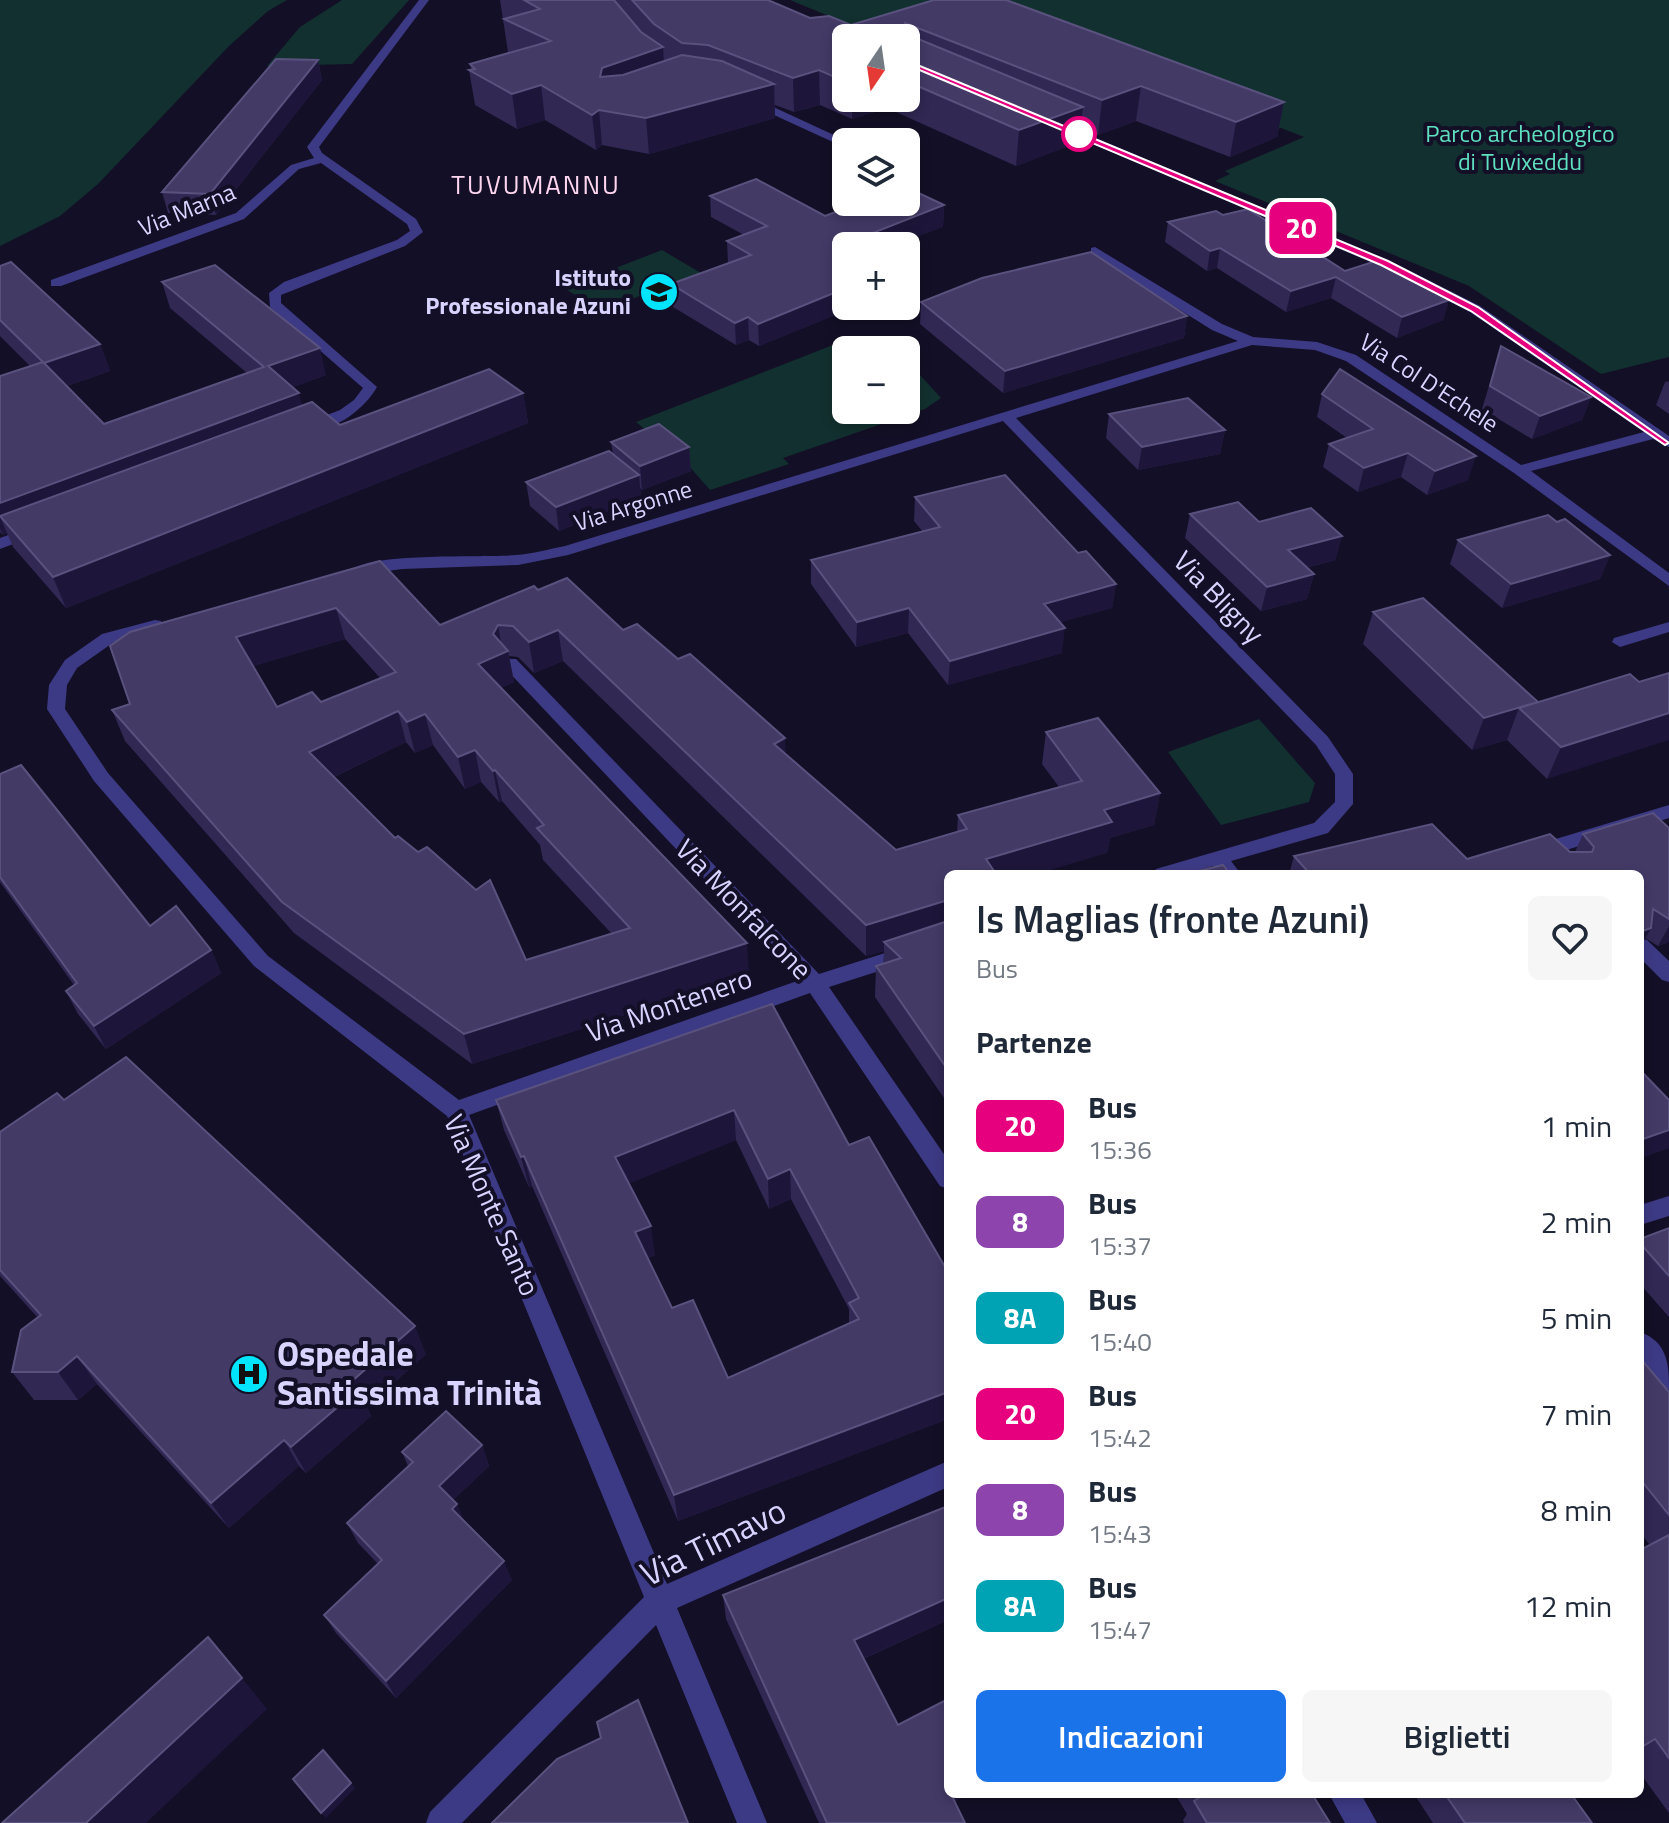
<!DOCTYPE html>
<html lang="it">
<meta charset="utf-8">
<style>
body{margin:0;font-family:"Titillium Web",sans-serif;background:#f6f6f7;color:#1f2937;height:100vh;display:flex;flex-direction:column;font-size:30px;white-space:nowrap}
*{box-sizing:border-box;margin:0}
p{font-size:26px;color:#747a83}
.icon{flex:none;width:44px;height:44px;fill:none;stroke:currentColor;stroke-width:2;stroke-linecap:round;stroke-linejoin:round}
.map{position:relative;flex:1;overflow:hidden}
.side{position:absolute;left:944px;top:870px;width:700px;height:928px;display:flex;flex-direction:column;background:#fff;border-radius:12px;box-shadow:0 4px 12px #0003}
.side>*{flex:none}
.badge{padding:0 16px;border-radius:12px;font-size:28px;line-height:52px}
.needle{width:52px;rotate:193deg}
.fabs{position:absolute;left:832px;top:24px;display:grid;gap:16px}
.fabs a{display:grid;place-items:center;width:88px;height:88px;border-radius:12px;background:#fff;box-shadow:0 4px 12px #0003;font-size:40px}
.map>.badge{position:absolute;translate:-50% -50%;box-shadow:0 0 0 4px #fff}
h2{padding:0 32px;font-size:30px;line-height:72px}
.round{display:grid;place-items:center;flex:none;width:84px;height:84px;border-radius:12px;background:#f6f6f7}
.head{display:flex;align-items:center;justify-content:space-between;height:136px;padding:0 32px}
h1{font-size:38px;font-weight:600;line-height:60px}
.primary-button{display:flex;gap:16px;margin-top:auto;padding:16px 32px}
.primary-button a{flex:1;height:92px;border-radius:12px;background:#1a73e8;color:#fff;font-size:32px;font-weight:600;line-height:92px;text-align:center}
.primary-button a+a{background:#f6f6f7;color:#1f2937}
ul{padding:0;list-style:none}
li{display:flex;align-items:center;gap:24px;height:96px;padding:0 32px}
li div{flex:1}
li b{display:block;font-size:30px}
li em{font-style:normal}
li .badge{min-width:88px;font-weight:700;text-align:center}
.map>svg:first-child{display:block}
</style>
<div class="map">
<svg width="1669" height="1823" viewBox="0 0 1669 1823">
<rect width="100%" height="100%" fill="#130f26"/>
<g fill="#12302f">
<path d="M0 0H287L268 11 229 46 98 184 60 216 0 246Z"/>
<path d="M342 0H409L352 64 267 66 300 27Z"/>
<path d="M790 0H1669V357L1601 374 1469 286 1215 181 1230 174 1225 171 1304 137 1281 128 1276 129 1001 22 877 36Z"/>
<path d="M662 250 701 273 600 311 564 288Z"/>
<path d="M856 336 879 350H846V410H906V367L920 375 941 398 925 409 783 458 789 464 710 490 688 465 636 422Z"/>
<path d="M1259 719 1315 783 1309 802 1221 825 1168 752Z"/>
</g>
<g fill="none" stroke-linecap="round" stroke-linejoin="round">
<g fill="#3d3a85" fill-rule="evenodd">
<path d="M419 0H429L319 147 322 153 416 219 423 232 405 246 281 295V303L377 387C364 410 332 434 304 430V424L340 410 354 400 363 388 270 307 269 293 284 282 397 240 410 231 407 224 321 163 299 169 244 219 61 286H51V280L236 213 291 165 314 158 307 147Z"/>
<path d="M748 99H756L849 142H846V148L748 103Z"/>
<path d="M1057 122 1388 260 1480 306 1669 436V447L1653 439 1531 471 1669 573V586L1514 473 1346 361 1315 350 1252 345 1016 418 1328 737 1353 774V804L1328 833 1231 861 1241 874H1220L1213 866 1187 874H1153L1156 869 1314 823 1335 802V774L1316 745 1003 421 568 555 518 565 402 569 360 575 352 570C371 552 485 558 516 555 533 554 549 549 565 546L1238 341 1212 330 1091 254V248L1095 247 1222 324 1253 337 1317 342 1356 355 1521 465 1644 432 1470 312 1380 266 1053 127V123Z"/>
<path d="M36 525 44 530 42 533 0 549V538Z"/>
<path d="M155 620 161 621 163 625 161 629 114 642 77 668 67 685 65 709 108 773 268 956 459 1100 800 980 504 667 501 663 504 659H516L819 974 948 933V949L829 987 948 1160V1189L940 1186 810 993 469 1115 667 1584 948 1461V1487L677 1608 767 1823H737L656 1625 462 1823H426L430 1812 644 1597 447 1116 254 966 94 781 47 709 49 685 65 660 102 634Z"/>
<path d="M1669 622V632L1620 647 1612 642 1614 638Z"/>
<path d="M1669 805V818L1560 852 1580 874H1558L1536 849 1539 844Z"/>
<path d="M1640 937 1647 940 1669 961V982L1662 980 1640 958Z"/>
<path d="M1669 1196V1216L1640 1225V1205Z"/>
<path d="M1640 1332C1668 1342 1669 1365 1669 1390 1642 1379 1640 1357 1640 1332Z"/>
<path d="M1329 1794H1361L1377 1823H1345Z"/>
</g>
</g>
<g fill="#312854" fill-rule="evenodd">
<path d="M500 0H768L810 18 851 25 934 0 1284 102 1277 137 1230 157 1136 121 1098 135 1081 128 1079 142 1016 166 887 108 852 119 820 105 794 112 775 105V118L649 154 602 145 596 150 545 120 517 129 475 105 469 70H471L470 64 510 52H508ZM846 38H906V98H846Z"/>
<path d="M318 60 322 80 216 215 168 213 162 192Z"/>
<path d="M710 196 825 216 944 205 943 227 846 246V306H857L759 346 749 340 736 345 673 307 671 284 728 263 727 241 744 235 711 217Z"/>
<path d="M1223 215 1345 271 1449 300 1443 320 1397 338 1331 298 1286 312 1217 268 1207 271 1165 242 1168 222Z"/>
<path d="M0 266 100 344 110 371 67 386 104 424 247 373 170 308 162 282 326 375 293 387 302 405 340 425 523 393 528 423 66 608 13 547 7 533 3 535 0 532V376L30 366 0 336Z"/>
<path d="M921 302 1187 316 1184 338 1003 393 920 324Z"/>
<path d="M1501 346 1591 397 1582 420 1532 439 1482 409Z"/>
<path d="M1669 381V414L1656 405 1665 382Z"/>
<path d="M1322 394 1468 480 1427 495 1401 477 1358 492 1323 467 1329 444 1347 438 1317 417Z"/>
<path d="M1109 414 1225 430 1220 454 1138 470 1106 438Z"/>
<path d="M611 442 689 447 691 471 642 490 640 488 641 498 559 531 530 506 526 482 613 454Z"/>
<path d="M915 497 1078 553 1116 584 1112 608 1060 622 1062 653 948 685 908 633 856 647 811 584V560L923 532 914 521Z"/>
<path d="M1190 514 1259 522 1342 536 1335 560 1306 568 1314 574 1307 599 1261 611 1185 538Z"/>
<path d="M1557 522 1610 555 1600 579 1502 608 1450 564 1458 540Z"/>
<path d="M380 561 440 625 538 590 623 630 785 753 896 850 957 832 958 815 1059 787 1042 764 1046 732 1160 793 1154 825 1110 838 1107 853 948 874V1104L875 997 876 966 883 964 884 951 866 956 563 661 534 673 518 657 509 656 514 682 501 688 749 975 472 1064 294 933 125 741 112 710 130 704ZM345 639 380 678 321 702 277 707 253 666ZM406 742 415 753 433 745 465 789 481 782 499 802 502 801 540 845 543 860 611 933 526 960 395 838 334 777Z"/>
<path d="M1373 612 1538 703 1630 674 1547 779 1507 740 1472 750 1363 644Z"/>
<path d="M0 774 150 926 211 950 221 973 106 1049 78 1014 66 991 74 985 0 882Z"/>
<path d="M1669 828V942L1658 946 1645 938 1640 948V874H1289L1294 856 1467 859 1575 852 1583 834Z"/>
<path d="M772 1004 849 1145 948 1272V1419L678 1521 532 1186 529 1187 504 1130 496 1100ZM736 1140 769 1209 791 1199 849 1309V1324L728 1378 672 1308 648 1258 655 1255 629 1183Z"/>
<path d="M64 1100 426 1354 367 1407 371 1416 306 1473 299 1466 229 1528 97 1384 78 1400H34L12 1372 38 1318 0 1276V1132Z"/>
<path d="M1669 1228V1317L1640 1284V1239Z"/>
<path d="M1640 1358 1669 1392V1813L1640 1773V1550L1650 1545 1640 1533Z"/>
<path d="M482 1445 489 1466 453 1500 457 1504 463 1520 512 1580 396 1698 336 1633 324 1615 378 1564 358 1543 347 1523 408 1466 402 1452Z"/>
<path d="M948 1506V1620L863 1659 898 1725 955 1802 965 1823H819L726 1619 723 1595Z"/>
<path d="M1175 1794H1312L1330 1823H1184L1183 1820 1187 1814Z"/>
<path d="M1414 1794H1574L1572 1795 1592 1823H1433Z"/>
</g>
<g fill="#1d163a">
<path d="M663 47 665 81 600 77 602 68Z"/>
<path d="M318 60 322 80 216 215 210 194Z"/>
<path d="M819 70 820 105 794 112 793 78Z"/>
<path d="M774 84 775 118 649 154 646 118Z"/>
<path d="M541 85 545 120 517 129 512 94Z"/>
<path d="M1141 86 1136 121 1098 135 1102 100Z"/>
<path d="M852 98H887V108L852 119Z"/>
<path d="M1284 102 1277 137 1230 157 1236 122Z"/>
<path d="M1083 107 1079 142 1016 166 1019 130Z"/>
<path d="M599 110 602 145 596 150 592 115Z"/>
<path d="M944 205 943 227 894 246H846V265L837 247Z"/>
<path d="M1220 248 1217 268 1207 271 1210 251Z"/>
<path d="M1336 277 1331 298 1286 312 1291 291Z"/>
<path d="M846 288V306H857L759 346 758 324Z"/>
<path d="M1449 300 1443 320 1397 338 1402 317Z"/>
<path d="M1187 316 1184 338 1003 393 1005 371Z"/>
<path d="M748 317 749 340 736 345 735 323Z"/>
<path d="M100 344 110 371 55 390 44 363Z"/>
<path d="M320 348 326 375 275 394 268 366Z"/>
<path d="M299 393 306 420 0 516V503Z"/>
<path d="M523 393 528 423 66 608 53 577Z"/>
<path d="M1591 397 1582 420 1532 439 1540 416Z"/>
<path d="M1225 430 1220 454 1138 470 1142 447Z"/>
<path d="M689 447 691 471 642 490 640 466Z"/>
<path d="M1408 453 1401 477 1358 492 1364 468Z"/>
<path d="M1476 456 1468 480 1427 495 1435 471Z"/>
<path d="M639 475 641 498 559 531 556 507Z"/>
<path d="M0 517 7 533 3 535 0 529Z"/>
<path d="M1342 536 1335 560 1282 574 1288 550Z"/>
<path d="M1610 555 1600 579 1502 608 1511 584Z"/>
<path d="M1314 574 1307 599 1261 611 1267 587Z"/>
<path d="M1116 584 1112 608 1041 628 1044 604Z"/>
<path d="M336 608 345 639 246 668 236 637Z"/>
<path d="M909 608 908 633 856 647 857 622Z"/>
<path d="M498 625 503 653 508 651 514 682 484 695 478 664Z"/>
<path d="M1065 628 1062 653 948 685 950 661Z"/>
<path d="M558 630 563 661 534 673 529 642Z"/>
<path d="M1519 708 1507 740 1472 750 1484 718Z"/>
<path d="M398 711 406 742 319 784 309 752Z"/>
<path d="M1669 713V740L1547 779 1561 747Z"/>
<path d="M425 714 433 745 415 753 407 722Z"/>
<path d="M785 738 786 770 774 744Z"/>
<path d="M475 750 481 782 465 789 458 757Z"/>
<path d="M495 770 502 801 499 802 493 771Z"/>
<path d="M1160 793 1154 825 1110 838 1107 853 1037 874H984L986 859 1104 810Z"/>
<path d="M948 900V931L884 942V951L866 956V925Z"/>
<path d="M1669 926V942L1658 946Z"/>
<path d="M1651 928 1640 948V932Z"/>
<path d="M747 943 749 975 472 1064 464 1034Z"/>
<path d="M211 950 221 973 106 1049 94 1026Z"/>
<path d="M734 1110 736 1140 621 1187 615 1157Z"/>
<path d="M1669 1130V1148L1640 1159V1140Z"/>
<path d="M524 1156 532 1186 529 1187 521 1157Z"/>
<path d="M790 1169 791 1199 769 1209 768 1179Z"/>
<path d="M651 1226 655 1255 640 1261 635 1232Z"/>
<path d="M415 1326 426 1354 367 1407 371 1416 306 1473 291 1447 351 1382Z"/>
<path d="M77 1356 97 1384 78 1400 58 1372Z"/>
<path d="M948 1392V1419L678 1521 674 1495Z"/>
<path d="M284 1440 299 1466 229 1528 211 1503Z"/>
<path d="M482 1445 489 1466 447 1506 439 1486Z"/>
<path d="M457 1504 465 1524 452 1509Z"/>
<path d="M504 1561 512 1580 396 1698 386 1681Z"/>
<path d="M948 1598V1620L853 1663 854 1640Z"/>
<path d="M242 1678 267 1709 146 1823H86Z"/>
<path d="M351 1783 355 1788 326 1818 321 1813Z"/>
<path d="M948 1794H968L944 1808Z"/>
</g>
<g fill="#433a66" stroke="#5a527e" stroke-width="2" fill-rule="evenodd">
<path d="M524 0H614L641 32 663 47 602 68 600 77 623 75 682 55 722 61 774 84 646 118 599 110 592 115 541 85 512 94 469 70 475 69 470 64 551 41 504 19 540 9Z"/>
<path d="M632 0H768L810 18 829 16 851 25 934 0H1006L1284 102 1236 122 1141 86 1102 100 905 23 906 34 1083 107 1019 130 906 81V38H846V82L819 70 793 78 708 45 682 43 654 24Z"/>
<path d="M276 59 318 60 210 194 162 192Z"/>
<path d="M756 179 825 216 862 202H906V187L944 205 837 247 846 251V288L758 324 748 317 735 323 671 284 751 255 727 241 767 226 710 196Z"/>
<path d="M1248 209 1345 271 1379 260 1449 300 1402 317 1336 277 1291 291 1220 248 1210 251 1168 222 1216 211 1223 215Z"/>
<path d="M1091 252 1187 316 1005 371 921 302 982 278Z"/>
<path d="M11 262 100 344 44 363 104 424 264 367 162 282 215 265 320 348 268 366 299 393 0 503V376L43 362 0 320V266Z"/>
<path d="M1501 346 1591 397 1540 416 1490 386Z"/>
<path d="M489 369 523 393 53 577 0 516 312 402 340 425Z"/>
<path d="M1340 369 1476 456 1435 471 1408 453 1364 468 1329 444 1373 429 1322 394Z"/>
<path d="M1188 398 1225 430 1142 447 1109 414Z"/>
<path d="M659 424 689 447 640 466 611 442Z"/>
<path d="M609 451 639 475 556 507 526 482Z"/>
<path d="M1005 475 1078 553 1086 551 1116 584 1044 604 1065 628 950 661 909 608 857 622 811 560 940 527 915 497Z"/>
<path d="M1238 502 1259 522 1311 508 1342 536 1288 550 1314 574 1267 587 1190 514Z"/>
<path d="M1548 515 1557 522 1565 519 1610 555 1511 584 1458 540Z"/>
<path d="M380 561 440 625 534 586 538 590 567 578 623 630 637 624 678 659 690 654 785 738 774 744 896 850 967 829 958 815 1082 781 1046 732 1098 718 1160 793 1104 810 1112 822 986 859 996 874H948V900L866 925 558 630 529 642 513 626 498 625 493 634 508 651 478 664 747 943 464 1034 282 902 112 710 130 704 110 646 130 632ZM336 608 396 672 321 702 312 692 277 707 236 637ZM398 711 407 722 425 714 458 757 475 750 493 771 495 770 544 825 537 828 630 928 526 960 490 880 476 890 427 847 418 852 398 836 395 838 309 752Z"/>
<path d="M1423 598 1538 702 1484 718 1373 612Z"/>
<path d="M1669 673V713L1561 747 1519 708 1630 674 1639 682Z"/>
<path d="M21 765 150 926 176 906 211 950 94 1026 66 991 77 983 0 877V774Z"/>
<path d="M1653 813 1669 828V919L1653 909 1651 928 1640 932V874H1310L1294 856 1432 824 1467 859 1550 834 1570 852H1592L1594 847 1583 834Z"/>
<path d="M1223 865 1230 874H1187Z"/>
<path d="M948 921V1070L876 966 901 958 884 942Z"/>
<path d="M772 1004 849 1145 869 1137 948 1272V1392L674 1495 524 1156 521 1157 496 1100ZM734 1110 768 1179 790 1169 859 1298 849 1303 859 1319 728 1378 693 1300 672 1308 635 1232 651 1226 615 1157Z"/>
<path d="M126 1057 415 1326 351 1382 359 1389 291 1447 284 1440 211 1503 77 1356 58 1372H12L21 1330 41 1315 0 1270V1132L57 1093 64 1100Z"/>
<path d="M1640 1070 1669 1100V1130L1640 1140Z"/>
<path d="M1669 1228V1276L1640 1243V1239Z"/>
<path d="M1640 1358 1669 1392V1515L1640 1479Z"/>
<path d="M446 1411 482 1445 439 1486 457 1504 452 1509 504 1561 386 1681 324 1615 382 1560 347 1523 413 1462 402 1452Z"/>
<path d="M948 1506V1598L854 1640 898 1725 948 1699V1794H951L965 1823H827L723 1595Z"/>
<path d="M1669 1535V1758L1655 1739 1640 1748V1550Z"/>
<path d="M208 1637 242 1678 86 1823H2Z"/>
<path d="M638 1700 688 1823H492L557 1759 601 1738 597 1722Z"/>
<path d="M323 1750 351 1783 321 1813 293 1779Z"/>
<path d="M1198 1794H1312L1330 1823H1207L1194 1801 1200 1797Z"/>
<path d="M1445 1794H1571L1592 1823H1465Z"/>
</g>
<path fill="#e6007e" stroke="#fff" stroke-width="2" d="M903 59 1388 261 1478 307 1669 443 1665 445 1471 311 1381 265 903 63Z"/>
<defs>
<symbol id="school-disc" viewBox="-11 -11 22 22"><circle r="9.5" fill="#00e5ff" stroke="#130f26"/><path d="M0-5L7-2L0 1L-7-2ZM-4 1L0 2.5L4 1V4Q0 6-4 4Z" fill="#111"/></symbol>
<symbol id="hospital-disc" viewBox="-11 -11 22 22"><circle r="9.5" fill="#00e5ff" stroke="#130f26"/><path d="M-5-5h3v3.5h4V-5h3V5h-3V1.5h-4V5h-3Z" fill="#111"/></symbol>
</defs>
<g fill-rule="evenodd">
<use href="#school-disc" x="637" y="270" width="44" height="44"/>
<use href="#hospital-disc" x="227" y="1352" width="44" height="44"/>
</g>
<circle fill="#fff" stroke="#e6007e" stroke-width="4" cx="1079" cy="134" r="16"/>
<g text-anchor="middle" stroke-width="8" stroke-linejoin="round" paint-order="stroke">
<g font-size="24" fill="#5fe0c0" stroke="#130f26">
<text x="1520" y="142">Parco archeologico<tspan x="1520" dy="28">di Tuvixeddu</tspan></text>
</g>
<g font-size="24" fill="#d9d4ff" stroke="#130f26">
<text transform="translate(187 210) rotate(-22)" y="8">Via Marna</text>
<text transform="translate(1429 383) rotate(33)" y="8">Via Col D'Echele</text>
<text transform="translate(633 506) rotate(-17)" y="8">Via Argonne</text>
</g>
<g font-size="24" font-weight="bold" fill="#d9d4ff" stroke="#130f26" text-anchor="end">
<text x="631" y="286">Istituto<tspan x="631" dy="28">Professionale Azuni</tspan></text>
</g>
<g font-size="26" letter-spacing="2" fill="#ffd6f0" stroke="#130f26">
<text x="536" y="194">TUVUMANNU</text>
</g>
<g font-size="28" fill="#d9d4ff" stroke="#130f26">
<text transform="translate(1219 597) rotate(46)" y="10">Via Bligny</text>
<text transform="translate(744 909) rotate(46)" y="10">Via Monfalcone</text>
<text transform="translate(669 1005) rotate(-19)" y="10">Via Montenero</text>
<text transform="translate(492 1205) rotate(66)" y="10">Via Monte Santo</text>
</g>
<g font-size="34" font-weight="bold" fill="#d9d4ff" stroke="#130f26" text-anchor="start">
<text x="277" y="1366">Ospedale<tspan x="277" dy="39">Santissima Trinità</tspan></text>
</g>
<g font-size="34" fill="#d9d4ff" stroke="#130f26">
<text transform="translate(713 1542) rotate(-26)" y="12">Via Timavo</text>
</g>
</g>
</svg>
<div class="fabs">
<a><svg class="needle" viewBox="-14 -14 28 28"><path d="M0-13l5 13h-10z" fill="#e53935"/><path d="M0 13l5-13h-10z" fill="#747a83"/></svg></a>
<a><svg class="icon" aria-label="layers" viewBox="0 0 24 24"><path d="M12 4l9 5-9 5-9-5zM3 14l9 5 9-5"/></svg></a>
<a>+</a>
<a>−</a>
</div>
<b class="badge" style="left:1301px;top:228px;background:#e6007e;color:#fff">20</b>
<section class="side">
<div class="head"><div><h1>Is Maglias (fronte Azuni)</h1><p>Bus</p></div><a class="round"><svg class="icon" aria-label="heart" viewBox="0 0 24 24"><path d="M12 20l-8-8c-3-5 5-10 8-4 3-6 11-1 8 4z"/></svg></a></div>
<h2>Partenze</h2>
<ul>
<li><span class="badge" style="background:#e6007e;color:#fff">20</span><div><b>Bus</b><p>15:36</p></div><em>1 min</em></li>
<li><span class="badge" style="background:#8e44ad;color:#fff">8</span><div><b>Bus</b><p>15:37</p></div><em>2 min</em></li>
<li><span class="badge" style="background:#00a3b4;color:#fff">8A</span><div><b>Bus</b><p>15:40</p></div><em>5 min</em></li>
<li><span class="badge" style="background:#e6007e;color:#fff">20</span><div><b>Bus</b><p>15:42</p></div><em>7 min</em></li>
<li><span class="badge" style="background:#8e44ad;color:#fff">8</span><div><b>Bus</b><p>15:43</p></div><em>8 min</em></li>
<li><span class="badge" style="background:#00a3b4;color:#fff">8A</span><div><b>Bus</b><p>15:47</p></div><em>12 min</em></li>
</ul>
<div class="primary-button"><a>Indicazioni</a><a>Biglietti</a></div>
</section>
</div>
